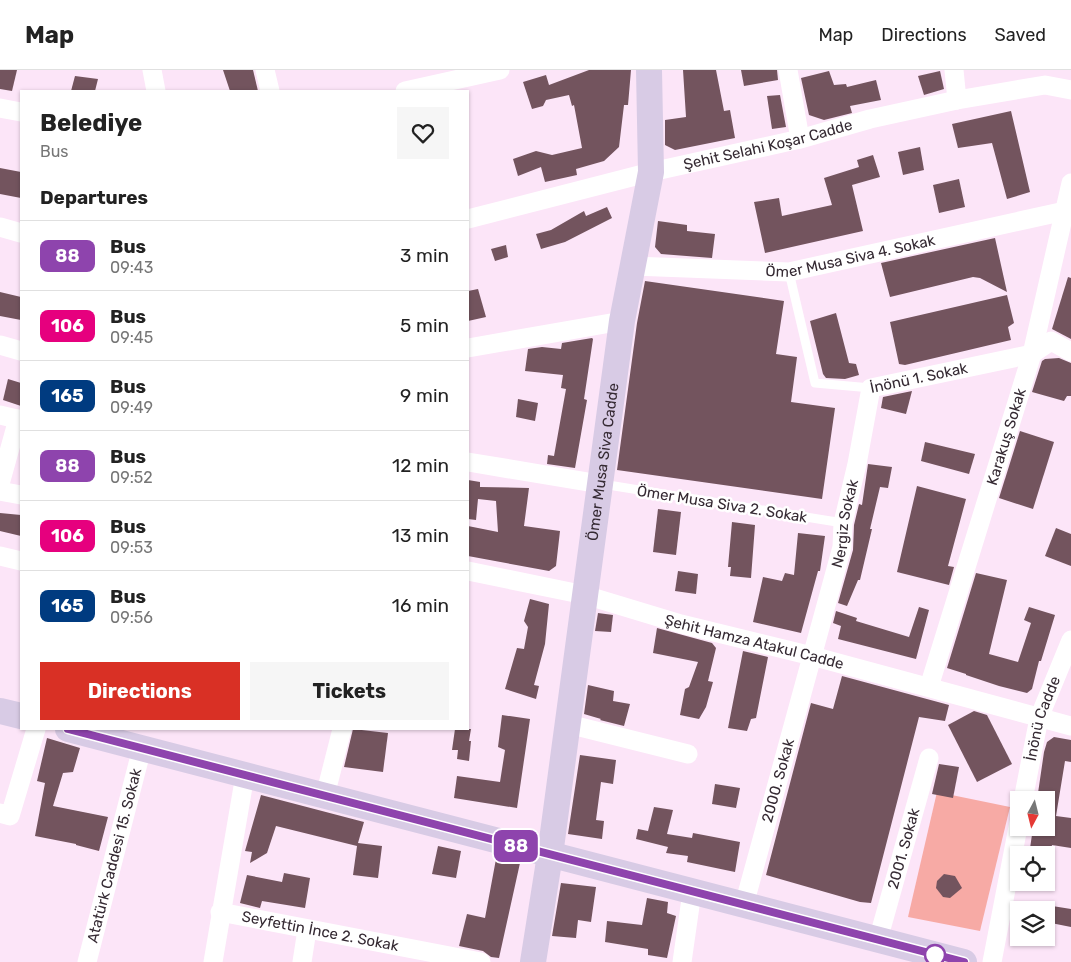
<!DOCTYPE html>
<meta charset="utf-8">
<style>
body{margin:0;font-family:Rubik,sans-serif;background:#f6f6f6;color:#222;height:100vh;display:flex;flex-direction:column;font-size:19px;white-space:nowrap}
*{box-sizing:border-box;margin:0}
p{font-size:16px;color:#767676}
.icon{flex:none;width:28px;height:28px;fill:none;stroke:currentColor;stroke-width:2;stroke-linecap:round;stroke-linejoin:round}
.map{position:relative;flex:1;overflow:hidden}
.panel{position:absolute;left:20px;top:20px;width:449px;height:640px;display:flex;flex-direction:column;background:#fff;border-radius:0px;box-shadow:0 1px 4px #0004}
.panel>*{flex:none}
.badge{padding:0 10px;border-radius:8px;font-size:18px;line-height:32px}
.needle{width:32px;rotate:187deg}
.tools{position:absolute;left:1010px;top:721px;display:grid;gap:10px}
.tools a{display:grid;place-items:center;width:45px;height:45px;border-radius:0px;background:#fff;box-shadow:0 1px 4px #0004;font-size:25px}
.map>.badge{position:absolute;translate:-50% -50%;box-shadow:0 0 0 2px #fff}
h2{padding:0 20px;font-size:19px;line-height:45px}
.round{display:grid;place-items:center;flex:none;width:52px;height:52px;border-radius:0px;background:#f6f6f6}
.headline{display:flex;align-items:center;justify-content:space-between;height:85px;padding:0 20px}
h1{font-size:24px;font-weight:700;line-height:38px}
.primary-button{display:flex;gap:10px;margin-top:auto;padding:10px 20px}
.primary-button a{flex:1;height:58px;border-radius:0px;background:#d93025;color:#fff;font-size:20px;font-weight:700;line-height:58px;text-align:center}
.primary-button a+a{background:#f6f6f6;color:#222}
ul{padding:0;list-style:none}
li{display:flex;align-items:center;gap:15px;height:70px;padding:0 20px;border-top:1px solid #e0e0e0}
li div{flex:1}
li b{display:block;font-size:19px}
li em{font-style:normal}
li .badge{min-width:55px;font-weight:700;text-align:center}
header{display:flex;align-items:center;gap:30px;box-sizing:border-box;height:70px;padding:0 25px;background:#fff;border-bottom:1px solid #e0e0e0}
header strong{font-size:24px}
nav{display:flex;gap:28px;margin-inline-start:auto;font-size:18px}
.map>svg:first-child{display:block}
</style>
<header>
<strong>Map</strong>
<nav><a>Map</a><a>Directions</a><a>Saved</a></nav>
</header>
<div class="map">
<svg width="1071" height="892" viewBox="0 0 1071 892">
<rect width="100%" height="100%" fill="#fce5f8"/>
<path fill="#f7aaa5" d="M937 722 1010 737 980 861 908 847Z"/>
<g fill="#73545e">
<path d="M0 0H17L12 21 0 19Z"/>
<path d="M223 0H253L258 21H230Z"/>
<path d="M589 0H631L628 35H624L619 77 604 91 576 99 577 105 545 112 541 97 518 106 513 89 536 81 552 85 582 78 574 35 572 36 569 25 546 30 543 36 532 39 523 12 546 5 549 15Z"/>
<path d="M683 0H716L724 41 730 40 735 68 675 80 665 75V50L686 47Z"/>
<path d="M741 0H777L778 10 744 16Z"/>
<path d="M829 1 834 15 846 14 847 17 876 10 881 30 850 36 852 43 824 50 809 45 801 8Z"/>
<path d="M940 1 944 19 924 25 918 6Z"/>
<path d="M75 6 98 9 95 21H71Z"/>
<path d="M780 25 786 57 772 59 767 26Z"/>
<path d="M1011 41 1030 122 1007 129 992 73 958 78 952 54Z"/>
<path d="M920 77 924 100 903 105 898 82Z"/>
<path d="M873 85 880 107 852 115 863 161 765 183 754 132 779 128 782 146 832 135 824 108 859 97 857 90Z"/>
<path d="M0 98 21 102V128L0 124Z"/>
<path d="M959 109 965 137 939 143 933 115Z"/>
<path d="M607 137 612 148 565 172 541 179 536 164 551 160 584 141 586 146Z"/>
<path d="M658 151 687 155V161L715 164 712 188 661 184 655 177Z"/>
<path d="M995 168 1007 222 980 208 973 207 890 227 881 193Z"/>
<path d="M506 175 508 187 495 191 491 179Z"/>
<path d="M1068 207 1071 208V269L1052 259Z"/>
<path d="M645 211 784 231 776 284 797 287 791 332 835 338 822 429 617 400 637 253Z"/>
<path d="M478 219 486 247 468 251V221Z"/>
<path d="M0 222 21 227V250L0 246Z"/>
<path d="M1007 225 1014 253 1008 257 1011 270 905 295 899 294 890 252Z"/>
<path d="M836 243 849 293 856 294 859 305 845 309 826 308 823 304 810 251Z"/>
<path d="M592 268 593 269 584 329 587 330 575 398 547 394 548 385 554 386 566 319 561 318 563 305 525 301 528 279 542 277 561 279 562 273Z"/>
<path d="M1059 288 1071 293V326H1067L1064 331 1032 322 1042 291 1045 289Z"/>
<path d="M8 309 21 313V336L3 330Z"/>
<path d="M912 321 906 344 881 338 883 327Z"/>
<path d="M518 329 538 333 535 351 516 347Z"/>
<path d="M1020 361 1054 372 1033 439 999 428Z"/>
<path d="M925 372 975 384 969 404 921 391Z"/>
<path d="M868 394 892 397 888 418 880 417 870 459H872L860 510H858L847 536 838 533 853 480 854 455 859 434 862 435Z"/>
<path d="M468 410 480 412V417L529 418 524 456 560 461 556 496 549 501 468 486V456L498 462 496 431 478 429 476 450 468 449Z"/>
<path d="M917 416 966 429 948 496 954 497 949 515 897 502Z"/>
<path d="M658 439 681 442 676 485 653 482Z"/>
<path d="M0 443 21 445V466L0 461Z"/>
<path d="M732 452 755 455 751 508 730 506 731 497H728Z"/>
<path d="M1056 458 1071 464V496L1045 486Z"/>
<path d="M798 463 825 466 820 501H818L801 563 753 552 763 507 782 511 785 503 794 505Z"/>
<path d="M678 501 698 504 696 524 675 521Z"/>
<path d="M976 503 1007 510 989 584 1018 592 1031 553 1024 550 1029 537 1055 545 1041 591H1039L1032 619 1027 623 999 616 966 605V604L947 598Z"/>
<path d="M530 529 549 534 545 574 534 615 539 616 536 629 505 619 517 578 524 579 528 557 524 551Z"/>
<path d="M919 537 929 540 916 589 838 569 841 556 833 553 836 541 857 548 856 551 909 567Z"/>
<path d="M598 543 613 545 611 562 595 561Z"/>
<path d="M657 558 712 573 716 578 708 611 713 612 706 637 699 649 680 645 685 619 689 617 698 592 653 583Z"/>
<path d="M743 581 768 587 756 648 751 649 747 661 728 658Z"/>
<path d="M842 606 949 635 945 651 919 647 871 833 860 832 766 805 811 633 833 639Z"/>
<path d="M588 615 614 621 613 631 630 634 624 656 600 650 601 649 584 644Z"/>
<path d="M974 641 987 645 1012 694 977 712 948 655Z"/>
<path d="M502 645 530 649 517 738 454 728 457 706 500 712 505 680 498 677Z"/>
<path d="M353 659 388 663 383 702 344 697Z"/>
<path d="M455 659H471L469 671H471L469 691 457 689 458 680H452Z"/>
<path d="M1054 667 1071 670V692L1065 691 1056 746 1071 748V778L1052 775 1050 785H1029L1033 758H1046V730H1037L1044 682 1047 672Z"/>
<path d="M47 668 80 678 73 702 63 703 53 736 108 747 99 781 76 775V774L35 766 45 713 37 711Z"/>
<path d="M580 685 616 690 613 714 601 712 596 750 604 751 602 769 568 764Z"/>
<path d="M939 694 959 697 953 728 932 724Z"/>
<path d="M715 714 740 718 736 738 712 734Z"/>
<path d="M261 725 364 752 358 773 382 776 378 808 353 805 357 776 276 756 267 783 250 793 252 782 245 781Z"/>
<path d="M654 737 673 740 667 764 692 768 693 763 740 772 735 802 687 792 688 786 666 783 668 777 636 769 638 759 648 761Z"/>
<path d="M438 776 461 781 456 808 432 804Z"/>
<path d="M496 789 520 793 499 888 491 887 483 881 459 876 467 844 485 848Z"/>
<path d="M284 803 310 808 305 838 262 831 260 838 240 833 247 805 282 812Z"/>
<path d="M944 804 955 806 962 818 950 828 943 827 936 818 937 811Z"/>
<path d="M561 813 596 817 591 852 578 850 576 868 552 866Z"/>
<path d="M647 828 668 832 667 843 676 846 667 888 648 885V879L605 872 607 851 642 855Z"/>
<path d="M1046 835 1071 839V857L1046 852Z"/>
</g>
<g fill="none" stroke-linecap="round" stroke-linejoin="round">
<g stroke="#fff" stroke-width="9">
<path d="M789 202 815 313 871 318"/>
<path d="M602 414 843 453"/>
</g>
<g stroke="#fff" stroke-width="19">
<path d="M152 0 156 21"/>
<path d="M265 0 270 21"/>
<path d="M788 0 800 69"/>
<path d="M954 0 957 30"/>
<path d="M405 21 500 0"/>
<path d="M0 38 21 42"/>
<path id="s1" d="M468 149 651 102 800 69 870 49 957 30 1045 15 1071 20"/>
<path d="M0 157 21 163"/>
<path id="s2" d="M633 196 789 202 1065 141"/>
<path d="M0 275 21 281"/>
<path d="M468 278 622 251"/>
<path d="M0 345 21 350"/>
<path d="M468 392 600 414"/>
<path d="M0 414 18 349"/>
<path d="M0 421 21 425"/>
<path d="M0 486 21 491"/>
<path id="s3" d="M468 501 585 525 681 554 812 586 1071 656"/>
<path id="s4" d="M929 617 1032 284 1071 113"/>
<path d="M568 654 688 684"/>
<path d="M325 726 342 659"/>
<path id="s5" d="M1023 730 1039 648 1071 570"/>
<path d="M0 743 10 746 36 659"/>
<path id="s6" d="M744 835 842 477 843 453 857 394 871 318 1032 284 1051 271 1071 282"/>
<path id="s7" d="M220 842 481 892"/>
<path id="s8" d="M878 870 929 688"/>
<path id="s9" d="M87 892 142 678"/>
<path d="M213 892 245 705"/>
<path d="M302 892 307 860"/>
<path d="M682 892 692 822"/>
<path d="M992 892 1019 752"/>
</g>
<g stroke="#d8cbe5" stroke-width="26">
<path d="M0 641 21 646"/>
<path d="M68 659 964 892"/>
<path id="s10" d="M533 892 550 785 622 251 651 102 649 0"/>
</g>
</g>
<g fill="none" stroke-linecap="round" stroke-linejoin="round">
<defs>
<path id="line" d="M68 659 964 892"/>
</defs>
<use href="#line" stroke="#fff" stroke-width="11"/>
<use href="#line" stroke="#8e44ad" stroke-width="8"/>
</g>
<circle fill="#fff" stroke="#8e44ad" stroke-width="2.5" cx="935" cy="885" r="10"/>
<g text-anchor="middle" stroke-width="5" stroke-linejoin="round" paint-order="stroke">
<g font-size="15" fill="#352a33" stroke="#fff">
<text dy="5" stroke="none"><textPath href="#s1" startOffset="309">Şehit Selahi Koşar Cadde</textPath></text>
<text dy="5" stroke="none"><textPath href="#s2" startOffset="219">Ömer Musa Siva 4. Sokak</textPath></text>
<text dy="5" stroke="none"><textPath href="#s6" startOffset="582">İnönü 1. Sokak</textPath></text>
<text dy="5" stroke="none"><textPath href="#s4" startOffset="262">Karakuş Sokak</textPath></text>
<text dy="5" stroke="none"><textPath href="#s10" startOffset="505">Ömer Musa Siva Cadde</textPath></text>
<text transform="translate(722 434) rotate(9)" y="5">Ömer Musa Siva 2. Sokak</text>
<text dy="5" stroke="none"><textPath href="#s6" startOffset="395">Nergiz Sokak</textPath></text>
<text dy="5" stroke="none"><textPath href="#s3" startOffset="295">Şehit Hamza Atakul Cadde</textPath></text>
<text dy="5" stroke="none"><textPath href="#s5" startOffset="84">İnönü Cadde</textPath></text>
<text dy="5" stroke="none"><textPath href="#s6" startOffset="129">2000. Sokak</textPath></text>
<text dy="5" stroke="none"><textPath href="#s8" startOffset="95">2001. Sokak</textPath></text>
<text dy="5" stroke="none"><textPath href="#s9" startOffset="110">Atatürk Caddesi 15. Sokak</textPath></text>
<text dy="5" stroke="none"><textPath href="#s7" startOffset="102">Seyfettin İnce 2. Sokak</textPath></text>
</g>
</g>
</svg>
<div class="tools">
<a><svg class="needle" viewBox="-14 -14 28 28"><path d="M0-13l5 13h-10z" fill="#e53935"/><path d="M0 13l5-13h-10z" fill="#767676"/></svg></a>
<a><svg class="icon" aria-label="locate" viewBox="0 0 24 24"><circle cx="12" cy="12" r="6"/><path d="M12 2v4M12 18v4M2 12h4M18 12h4"/></svg></a>
<a><svg class="icon" aria-label="layers" viewBox="0 0 24 24"><path d="M12 4l9 5-9 5-9-5zM3 14l9 5 9-5"/></svg></a>
</div>
<b class="badge" style="left:516px;top:776px;background:#8e44ad;color:#fff">88</b>
<section class="panel">
<div class="headline"><div><h1>Belediye</h1><p>Bus</p></div><a class="round"><svg class="icon" aria-label="heart" viewBox="0 0 24 24"><path d="M12 20l-8-8c-3-5 5-10 8-4 3-6 11-1 8 4z"/></svg></a></div>
<h2>Departures</h2>
<ul>
<li><span class="badge" style="background:#8e44ad;color:#fff">88</span><div><b>Bus</b><p>09:43</p></div><em>3 min</em></li>
<li><span class="badge" style="background:#e6007e;color:#fff">106</span><div><b>Bus</b><p>09:45</p></div><em>5 min</em></li>
<li><span class="badge" style="background:#003b80;color:#fff">165</span><div><b>Bus</b><p>09:49</p></div><em>9 min</em></li>
<li><span class="badge" style="background:#8e44ad;color:#fff">88</span><div><b>Bus</b><p>09:52</p></div><em>12 min</em></li>
<li><span class="badge" style="background:#e6007e;color:#fff">106</span><div><b>Bus</b><p>09:53</p></div><em>13 min</em></li>
<li><span class="badge" style="background:#003b80;color:#fff">165</span><div><b>Bus</b><p>09:56</p></div><em>16 min</em></li>
</ul>
<div class="primary-button"><a>Directions</a><a>Tickets</a></div>
</section>
</div>
